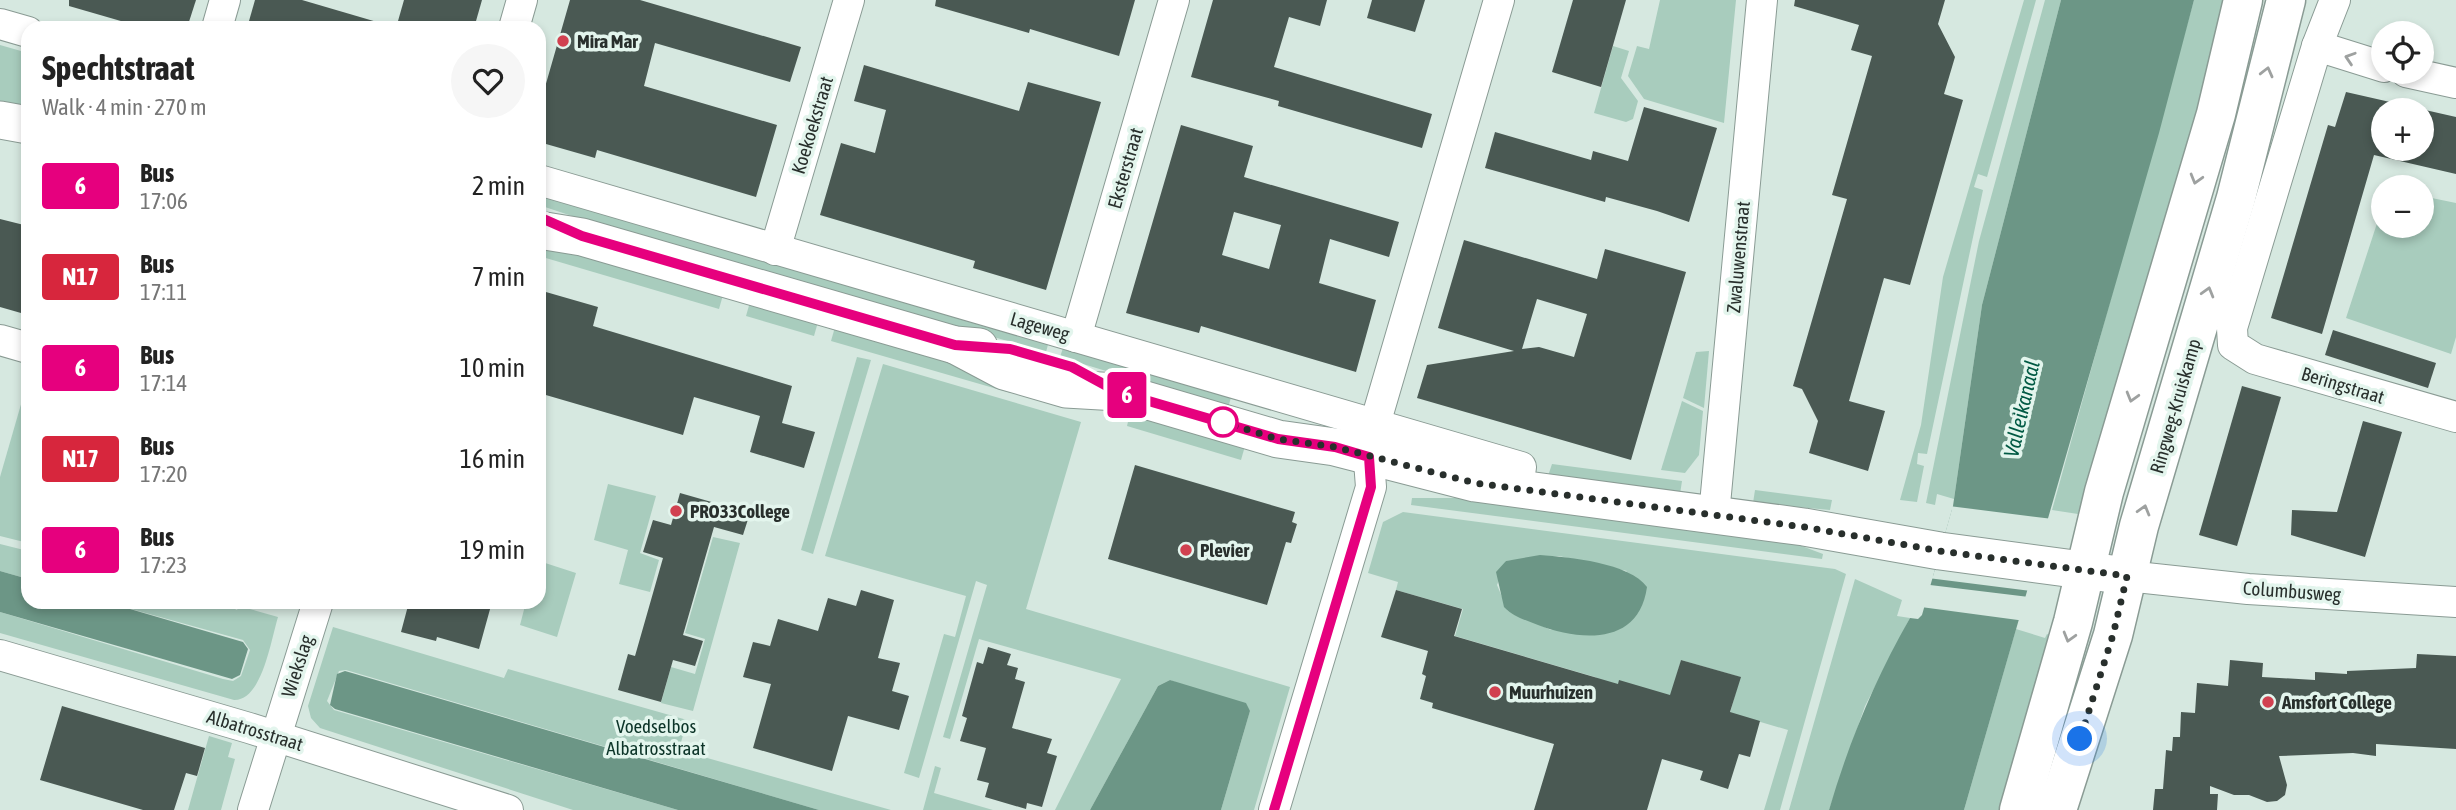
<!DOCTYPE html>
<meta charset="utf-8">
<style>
body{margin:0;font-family:"Asap Condensed",sans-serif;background:#f6f6f6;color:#222;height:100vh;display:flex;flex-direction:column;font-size:26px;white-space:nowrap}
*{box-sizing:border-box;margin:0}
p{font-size:23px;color:#767676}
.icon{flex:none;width:38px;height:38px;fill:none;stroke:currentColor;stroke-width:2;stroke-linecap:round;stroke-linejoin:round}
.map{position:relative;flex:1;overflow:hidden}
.details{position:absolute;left:21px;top:21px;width:525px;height:588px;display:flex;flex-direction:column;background:#fff;border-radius:21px;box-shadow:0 4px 10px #0003}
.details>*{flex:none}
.badge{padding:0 14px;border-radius:5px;font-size:24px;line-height:46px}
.buttons{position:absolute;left:2371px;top:21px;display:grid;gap:14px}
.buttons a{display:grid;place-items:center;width:63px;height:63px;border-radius:50%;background:#fff;box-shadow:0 4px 10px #0003;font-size:35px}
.you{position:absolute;width:35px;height:35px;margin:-18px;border:5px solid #fff;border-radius:50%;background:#1a73e8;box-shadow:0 0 0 10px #1a73e833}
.map>.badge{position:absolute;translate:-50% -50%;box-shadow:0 0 0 4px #fff}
.round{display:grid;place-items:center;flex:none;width:74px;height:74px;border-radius:37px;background:#f6f6f6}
.overview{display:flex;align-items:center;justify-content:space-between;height:119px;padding:0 21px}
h1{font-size:33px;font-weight:700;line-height:52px}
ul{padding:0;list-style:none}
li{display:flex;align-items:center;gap:21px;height:91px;padding:0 21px}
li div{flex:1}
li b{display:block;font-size:26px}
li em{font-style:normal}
li .badge{min-width:77px;font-weight:700;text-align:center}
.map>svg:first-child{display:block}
</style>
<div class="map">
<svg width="2456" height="810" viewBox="0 0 2456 810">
<rect width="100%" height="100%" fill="#d6e8e0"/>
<g fill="#a8ccbd" fill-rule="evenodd">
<path d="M1660 0H1736L1724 123 1644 99 1628 76 1637 46 1649 49Z"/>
<path d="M2024 0H2036L1987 177 1978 174 1974 187 1983 190 1927 454 1918 453 1917 464 1924 466 1917 502 1900 500 1921 425 1943 277Z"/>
<path d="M2045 0H2061L1982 305 1954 499 1937 494 1935 505 1926 503 1979 241Z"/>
<path d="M2194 0H2229L2078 514 2052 510Z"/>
<path d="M0 45 28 53V108L0 103Z"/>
<path d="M1613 46 1629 51 1621 78 1638 101 1633 119 1626 122 1594 113Z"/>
<path d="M539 192 986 327 1049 341 1046 352 587 221 539 205Z"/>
<path d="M2422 196 2456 203V337L2451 354 2346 318 2383 205 2384 226H2422Z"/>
<path d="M539 242 723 295 719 309 539 256Z"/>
<path d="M750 302 818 322 814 336 746 316Z"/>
<path d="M835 327 1015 381 1011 393 831 341Z"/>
<path d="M1064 345 1113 364 1232 394 1228 408 1060 357Z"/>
<path d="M1709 351 1704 408 1683 398 1696 352Z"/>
<path d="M857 357 871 360 813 554 801 550Z"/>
<path d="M883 364 1081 422 1026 609 1290 687 1254 810H1221L1250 711 1170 680 1158 686 1090 810H1055L1121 679 979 639 950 739 943 737 987 585 976 581 919 778 904 773 944 634 955 637 966 596 825 556Z"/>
<path d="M28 380V543L0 536V477Z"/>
<path d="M1682 401 1703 411 1699 455 1685 473 1661 470Z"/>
<path d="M1130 413 1245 446 1241 460 1127 426Z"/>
<path d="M1552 464 1682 481 1680 494 1548 476Z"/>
<path d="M608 484 656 496 640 553 659 560 650 592 619 584 628 550 594 540Z"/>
<path d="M1755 490 1832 500 1830 510 1753 503Z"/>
<path d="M1412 498H1462L1799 545 1823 554 1822 559 1411 505Z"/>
<path d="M1403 512 1835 569 1846 574 1780 810H1764L1788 730 1730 713 1740 677 1681 660 1671 696 1617 689 1595 677 1455 636 1463 609 1396 590 1398 582 1368 573 1383 522ZM1559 556 1627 571 1551 630 1508 611 1497 585 1506 561Z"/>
<path d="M713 537 740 543 693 711 661 703 671 667 695 674 705 639 685 633Z"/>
<path d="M0 544 28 551V579L0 571Z"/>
<path d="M539 561 576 573 557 637 520 625 526 602H539Z"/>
<path d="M1855 579 1902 600 1897 616 1910 618 1865 706 1829 810H1789Z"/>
<path d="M106 602H220V605L229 608 234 604 233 608 237 610 239 606 278 617C271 640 262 701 234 700L0 633V612L223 679 233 681 241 676 250 650 243 640Z"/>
<path d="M333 627 504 678 508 669 687 720 679 750 891 810H819L346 670 339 671 327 701 334 710 678 810H573L320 728 311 718 308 706Z"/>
<path d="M2016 629 2045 638 2047 634 2055 637 2005 810H1964Z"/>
<path d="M209 736 232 743 228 757 235 759 221 810H188Z"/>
<path d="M935 766 941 768 934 793 993 810H923Z"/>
</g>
<g fill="#6c9686">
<path d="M2061 0H2194L2159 133 1964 810H1829C1849 742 1875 679 1910 618L1918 619 1922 615 1953 506 1982 305Z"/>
<path d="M1540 555C1569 557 1630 563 1647 587 1639 646 1580 641 1538 625 1526 620 1513 617 1504 607L1496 572 1506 561Z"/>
<path d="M0 571 28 579V602H106L243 642 248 649 240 675 232 679 0 612Z"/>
<path d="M345 671 352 673 819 810H678L335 709 330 705 337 674Z"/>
<path d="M1170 680 1246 703 1250 711 1221 810H1090L1158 686Z"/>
</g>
<g fill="#d6e8e0">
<path d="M1949 506 2053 519 2050 529H2046L2030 582 2033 583 2031 591 1928 578 1933 576 1952 509Z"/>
<path d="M1927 585H1930L2029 597 2022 620H2018L1921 607Z"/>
</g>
<g fill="#4a5953" fill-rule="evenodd">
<path d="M69 0H196L187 28H145L69 6Z"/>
<path d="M255 0H302L377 22 376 28H247Z"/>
<path d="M404 0H482L474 28H396Z"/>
<path d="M570 0H640L801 47 790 82 655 43 644 86 777 125 756 197 597 150 595 158 539 142V108Z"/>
<path d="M936 0H1135L1119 56 1030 29 1029 33 935 6Z"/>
<path d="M1213 0H1327L1320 26 1289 17 1274 67 1432 114 1422 148 1278 106 1279 101 1191 77Z"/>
<path d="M1372 0H1425L1415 32 1367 18Z"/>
<path d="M1573 0H1626L1601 87 1552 72Z"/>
<path d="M1795 0H1945L1938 24 1955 57 1944 94 1963 100 1910 285 1884 278 1849 401 1885 411 1868 471 1809 453 1818 421 1802 389 1793 386 1847 199 1832 195 1872 56 1851 50 1859 25 1794 6Z"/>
<path d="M864 65 1019 111 1028 82 1101 102 1046 290 973 268 975 261 820 215 841 143 875 153 886 110 854 101Z"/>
<path d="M2346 92 2456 117V174L2374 155 2322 334 2271 318 2328 125 2335 127ZM2384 110H2422V149H2384Z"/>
<path d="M1644 107 1717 128 1689 222 1657 211 1606 197 1605 202 1485 168 1495 132 1591 160 1593 151 1628 161Z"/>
<path d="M1181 125 1253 146 1244 177 1399 222 1389 257 1330 239 1319 283 1376 300 1356 372 1201 326 1199 333 1126 313ZM1234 212 1281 225 1269 269 1222 255Z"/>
<path d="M0 219 28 226V315L0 307Z"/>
<path d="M1464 240 1597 279 1605 249 1686 272 1631 460 1417 398 1427 365 1514 351 1438 328ZM1537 299 1587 314 1574 357 1539 347 1522 349Z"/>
<path d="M539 290 598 307 593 326 792 386 782 423 815 432 804 468 750 452 760 416 694 397 683 435 539 393Z"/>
<path d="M2333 330 2436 363 2428 388 2325 355Z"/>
<path d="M2242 386 2281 397 2237 546 2199 535Z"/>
<path d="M2363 421 2402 432 2365 557 2291 535 2292 510 2337 512Z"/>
<path d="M1135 465 1295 512 1292 522 1297 524 1291 543 1286 542 1267 605 1108 559Z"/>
<path d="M680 493 750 513 743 535 714 527 683 635 703 641 695 666 673 660 661 702 618 690 628 654 635 656 663 558 643 552 653 520 671 525Z"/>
<path d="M861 590 894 600 878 658 900 663 892 691 909 696 899 730 848 716 832 771 753 748 771 684 743 677 753 642 770 646 778 619 818 631 828 598 856 606Z"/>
<path d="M1396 590 1462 609 1454 636 1618 684 1619 680 1670 695 1681 660 1741 677 1730 712 1760 721 1750 757 1739 754 1728 789 1700 780 1703 771 1662 759 1647 810H1534L1554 744 1432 708 1433 703 1420 699 1426 676 1422 674 1428 651 1381 637Z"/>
<path d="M409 602H492L479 649 437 637 436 641 401 632Z"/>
<path d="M988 647 1011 654 1007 665 1018 668 1015 679 1025 682 1012 728 1052 739 1047 753 1057 756 1042 807 1027 803 1026 809 985 797 989 783 977 780 986 748 960 741 967 718 962 716 977 662 983 664Z"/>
<path d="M2417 654 2456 656V749L2376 744V756L2353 753 2279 756 2287 785 2285 795 2277 801 2267 802 2249 795H2234L2210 786V794H2218L2217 810H2153L2155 789H2163L2166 750 2172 751 2173 737H2180L2181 712 2195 713 2197 683 2228 686 2230 660 2263 663 2262 677 2315 680V672L2347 674V671L2416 668Z"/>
<path d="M62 706 205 748 197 776 186 773 174 810H143L40 780Z"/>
</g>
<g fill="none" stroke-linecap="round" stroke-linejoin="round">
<defs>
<g id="minor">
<path d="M2335 0 2317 46 2232 328 2233 345 2255 359 2456 417"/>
<path d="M0 24 28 32"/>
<path d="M217 28 225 0"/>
<path d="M514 28 522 0"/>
<path d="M2317 46 2384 67"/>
<path d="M2406 72 2456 83"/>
<path d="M539 180 1521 467 1518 488"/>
<path d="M775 250 849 0"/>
<path d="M1076 337 1174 0"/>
<path d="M0 340 28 348"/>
<path d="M1714 515 1762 0"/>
<path d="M2127 576 2248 589 2456 602"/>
<path d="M0 655 249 728 508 810"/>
<path d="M253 810 318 602"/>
<path d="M1274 810 1371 487 1368 448 1499 0"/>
</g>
<g id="tertiary">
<path d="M0 120 28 125"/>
<path d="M539 230 582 237 955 345 979 347"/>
<path d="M955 345 1004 371 1066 389 1118 392 1278 439 1335 447 1475 483 1804 527 1940 551 2127 576"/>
</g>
<g id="primary">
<path d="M2019 810 2073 622 2104 492 2216 114 2243 0"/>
<path d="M2057 810 2113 635 2139 526 2236 198 2286 0"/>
</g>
</defs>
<use href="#minor" stroke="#8a9b94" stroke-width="32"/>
<use href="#tertiary" stroke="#8a9b94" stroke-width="39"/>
<use href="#primary" stroke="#8a9b94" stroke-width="41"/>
<use href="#minor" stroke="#fff" stroke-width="30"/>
<use href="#tertiary" stroke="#fff" stroke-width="37"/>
<use href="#primary" stroke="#fff" stroke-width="38"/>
</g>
<defs><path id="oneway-chevron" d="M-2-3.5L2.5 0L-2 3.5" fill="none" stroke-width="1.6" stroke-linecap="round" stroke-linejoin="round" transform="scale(1.75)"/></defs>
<g stroke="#9ea1a0">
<use href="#oneway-chevron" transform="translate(2350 58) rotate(-162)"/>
<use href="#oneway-chevron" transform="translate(2267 72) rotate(-76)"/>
<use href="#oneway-chevron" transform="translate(2196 179) rotate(106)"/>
<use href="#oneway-chevron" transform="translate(2208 292) rotate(-74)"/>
<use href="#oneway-chevron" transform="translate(2132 397) rotate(106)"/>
<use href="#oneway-chevron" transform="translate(2144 510) rotate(-74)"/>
<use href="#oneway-chevron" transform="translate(2069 637) rotate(106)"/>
</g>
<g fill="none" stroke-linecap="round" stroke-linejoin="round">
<defs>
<path id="line" d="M539 217 582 236 955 345 1010 349 1072 367 1118 392 1278 439 1335 447 1369 457 1371 487 1274 810"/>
</defs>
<use href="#line" stroke="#fff" stroke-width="16"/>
<use href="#line" stroke="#e6007e" stroke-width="10"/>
<path stroke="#282f2c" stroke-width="7" stroke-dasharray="0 12.6" d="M1223 422 1278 439 1335 447 1475 483 1804 527 1940 551 2127 576 2113 635 2080 739"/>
</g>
<g fill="#d14150" stroke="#e3f5ed" stroke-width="2.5">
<circle cx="563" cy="41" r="7"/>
<circle cx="676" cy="511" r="7"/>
<circle cx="1186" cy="550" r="7"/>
<circle cx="1495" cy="692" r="7"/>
<circle cx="2268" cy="702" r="7"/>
</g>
<circle fill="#fff" stroke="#e6007e" stroke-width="3.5" cx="1223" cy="422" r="14"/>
<g text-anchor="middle" stroke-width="7" stroke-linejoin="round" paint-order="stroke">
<g font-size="19" font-weight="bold" fill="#282f2c" stroke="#e3f5ed" text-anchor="start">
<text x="577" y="48">Mira Mar</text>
<text x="690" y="518">PRO33College</text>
<text x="1200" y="557">Plevier</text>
<text x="1509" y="699">Muurhuizen</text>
<text x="2282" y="709">Amsfort College</text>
</g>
<g font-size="19" fill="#282f2c" stroke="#e3f5ed">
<text transform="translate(812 125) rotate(-73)" y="7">Koekoekstraat</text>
<text transform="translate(1125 168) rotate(-74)" y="7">Eksterstraat</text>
<text transform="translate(1738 257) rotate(-85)" y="7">Zwaluwenstraat</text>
<text transform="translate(1040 326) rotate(16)" y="7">Lageweg</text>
<text transform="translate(2343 385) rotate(17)" y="7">Beringstraat</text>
<text transform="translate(2175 406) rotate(-74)" y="7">Ringweg-Kruiskamp</text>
<text transform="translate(2292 591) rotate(4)" y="7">Columbusweg</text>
<text transform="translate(297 666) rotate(-72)" y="7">Wiekslag</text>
<text transform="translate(255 730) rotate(17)" y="7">Albatrosstraat</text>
</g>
<g font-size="19" fill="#0c3428" stroke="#e3f5ed">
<text x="656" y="733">Voedselbos<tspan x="656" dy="22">Albatrosstraat</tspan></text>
</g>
<g font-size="21" font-style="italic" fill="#015943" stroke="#e3f5ed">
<text transform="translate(2022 409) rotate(-77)" y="7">Valleikanaal</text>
</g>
</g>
</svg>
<div class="buttons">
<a><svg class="icon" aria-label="locate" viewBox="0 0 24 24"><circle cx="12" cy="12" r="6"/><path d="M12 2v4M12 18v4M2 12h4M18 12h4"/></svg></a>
<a>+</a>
<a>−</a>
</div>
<div class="you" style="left:2080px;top:739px"></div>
<b class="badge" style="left:1127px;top:395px;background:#e6007e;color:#fff">6</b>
<section class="details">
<div class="overview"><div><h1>Spechtstraat</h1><p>Walk · 4 min · 270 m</p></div><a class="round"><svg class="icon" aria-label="heart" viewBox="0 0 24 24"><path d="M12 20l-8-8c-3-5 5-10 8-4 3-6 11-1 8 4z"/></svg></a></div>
<ul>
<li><span class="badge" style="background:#e6007e;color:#fff">6</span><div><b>Bus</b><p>17:06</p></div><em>2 min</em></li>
<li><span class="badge" style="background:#d7263d;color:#fff">N17</span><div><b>Bus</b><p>17:11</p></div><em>7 min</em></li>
<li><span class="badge" style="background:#e6007e;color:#fff">6</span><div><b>Bus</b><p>17:14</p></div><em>10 min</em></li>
<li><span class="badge" style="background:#d7263d;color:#fff">N17</span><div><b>Bus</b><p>17:20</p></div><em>16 min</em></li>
<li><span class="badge" style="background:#e6007e;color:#fff">6</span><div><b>Bus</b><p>17:23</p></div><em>19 min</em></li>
</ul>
</section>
</div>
